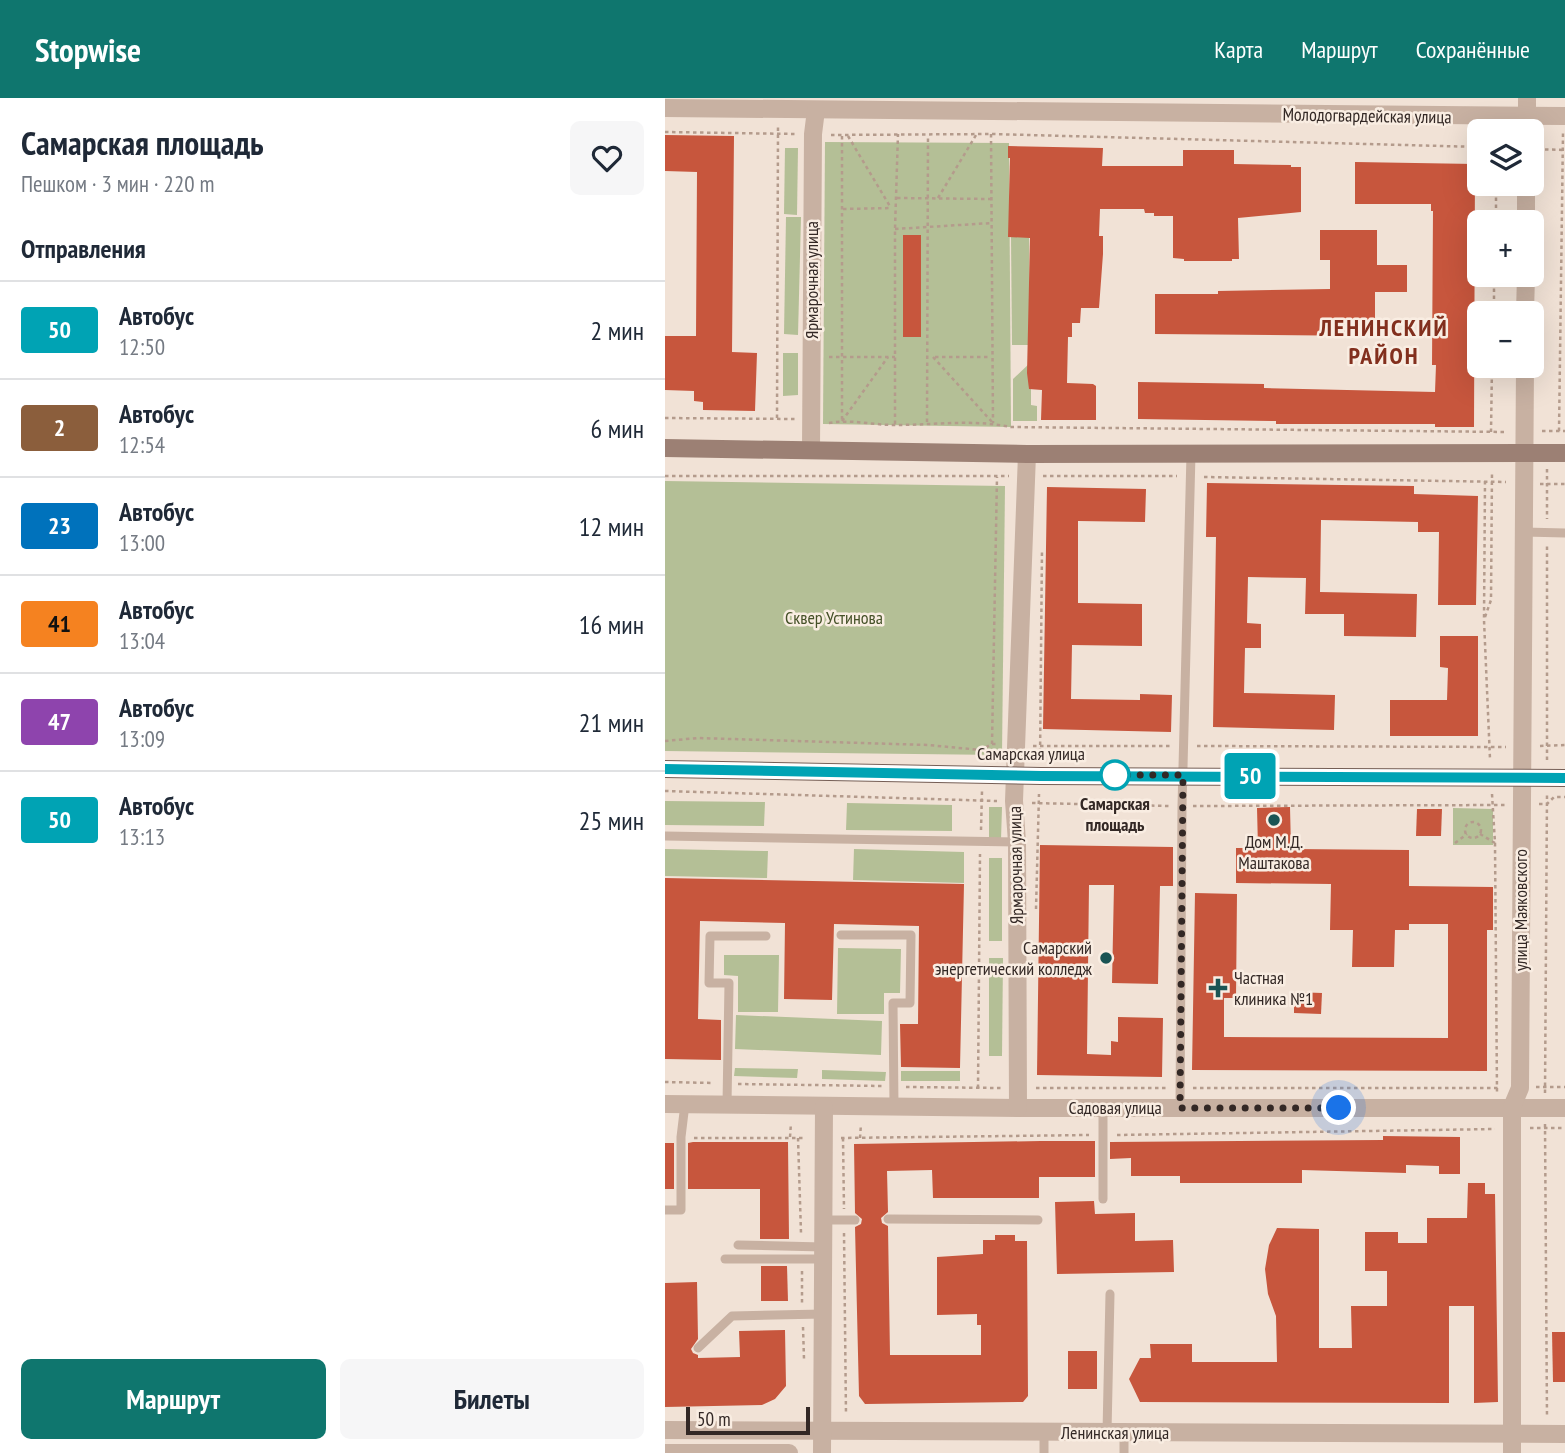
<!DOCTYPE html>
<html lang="ru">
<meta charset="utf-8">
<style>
body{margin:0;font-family:"PT Sans Narrow",sans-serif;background:#f6f6f7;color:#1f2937;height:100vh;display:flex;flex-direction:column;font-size:26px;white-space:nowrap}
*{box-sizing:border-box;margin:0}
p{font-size:23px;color:#747a83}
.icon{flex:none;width:38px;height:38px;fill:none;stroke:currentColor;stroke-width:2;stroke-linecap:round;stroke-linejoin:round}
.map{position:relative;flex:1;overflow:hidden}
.sheet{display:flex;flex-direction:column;background:#fff;width:665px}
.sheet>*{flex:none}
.badge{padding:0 14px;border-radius:5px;font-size:24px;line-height:46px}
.buttons{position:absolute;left:802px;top:21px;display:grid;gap:14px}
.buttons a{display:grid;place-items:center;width:77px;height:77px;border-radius:10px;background:#fff;box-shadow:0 7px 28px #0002;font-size:35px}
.scale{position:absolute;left:21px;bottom:18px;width:124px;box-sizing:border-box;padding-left:7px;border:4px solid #332825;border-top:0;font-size:19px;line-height:24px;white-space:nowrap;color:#332825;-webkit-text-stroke:5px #f9ede2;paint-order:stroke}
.you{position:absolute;width:35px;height:35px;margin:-18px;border:5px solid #fff;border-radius:50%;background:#1a73e8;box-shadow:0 0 0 10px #1a73e833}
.map>.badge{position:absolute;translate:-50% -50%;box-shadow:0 0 0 4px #fff}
h2{padding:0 21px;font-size:26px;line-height:63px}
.round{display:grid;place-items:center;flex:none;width:74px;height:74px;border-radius:10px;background:#f6f6f7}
.overview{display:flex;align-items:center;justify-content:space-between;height:119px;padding:0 21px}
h1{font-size:33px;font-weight:600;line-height:52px}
.button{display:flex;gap:14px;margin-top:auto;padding:14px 21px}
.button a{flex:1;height:80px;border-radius:10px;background:#0f766e;color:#fff;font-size:28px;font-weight:600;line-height:80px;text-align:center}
.button a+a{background:#f6f6f7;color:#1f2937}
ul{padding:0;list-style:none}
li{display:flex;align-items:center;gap:21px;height:98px;padding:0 21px;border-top:2px solid #e0e1e3}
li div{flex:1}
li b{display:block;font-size:26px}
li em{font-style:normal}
li .badge{min-width:77px;font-weight:700;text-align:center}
header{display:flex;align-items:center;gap:42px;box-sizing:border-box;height:98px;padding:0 35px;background:#0f766e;color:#fff}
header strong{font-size:33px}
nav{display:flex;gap:38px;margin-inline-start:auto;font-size:24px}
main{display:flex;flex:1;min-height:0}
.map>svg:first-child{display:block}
</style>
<header>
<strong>Stopwise</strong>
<nav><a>Карта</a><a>Маршрут</a><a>Сохранённые</a></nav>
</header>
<main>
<section class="sheet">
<div class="overview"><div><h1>Самарская площадь</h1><p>Пешком · 3 мин · 220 m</p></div><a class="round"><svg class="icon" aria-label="heart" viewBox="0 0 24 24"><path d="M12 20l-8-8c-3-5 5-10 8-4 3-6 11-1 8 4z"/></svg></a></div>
<h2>Отправления</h2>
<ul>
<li><span class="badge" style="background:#00a3b4;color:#fff">50</span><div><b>Автобус</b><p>12:50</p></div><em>2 мин</em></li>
<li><span class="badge" style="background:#8b5e3c;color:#fff">2</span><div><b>Автобус</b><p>12:54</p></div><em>6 мин</em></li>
<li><span class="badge" style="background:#0072bc;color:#fff">23</span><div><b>Автобус</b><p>13:00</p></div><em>12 мин</em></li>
<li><span class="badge" style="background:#f58220;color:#111">41</span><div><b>Автобус</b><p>13:04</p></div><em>16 мин</em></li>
<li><span class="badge" style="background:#8e44ad;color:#fff">47</span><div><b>Автобус</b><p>13:09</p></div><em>21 мин</em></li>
<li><span class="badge" style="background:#00a3b4;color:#fff">50</span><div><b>Автобус</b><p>13:13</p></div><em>25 мин</em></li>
</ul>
<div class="button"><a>Маршрут</a><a>Билеты</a></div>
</section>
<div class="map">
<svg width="900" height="1355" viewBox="0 0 900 1355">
<rect width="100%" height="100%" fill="#f1e2d6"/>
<g fill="#b4bf96">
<path d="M160 44 344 45 346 329 158 326Z"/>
<path d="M120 50H133L132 117 119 116Z"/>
<path d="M121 119H136L133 237 119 236Z"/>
<path d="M364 137 365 247H347L346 138Z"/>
<path d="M118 255H133V297L118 298Z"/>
<path d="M366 264V307L372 308V323H348V281Z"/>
<path d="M0 383 340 388 337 657 0 653Z"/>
<path d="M0 703 100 704 99 728 0 727Z"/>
<path d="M182 705 287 707V733L181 732Z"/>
<path d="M324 709H337L336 741H324Z"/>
<path d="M788 710 828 711V747H788Z"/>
<path d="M0 751 103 753 102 780 0 778Z"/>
<path d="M189 751 299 754V785L188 782Z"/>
<rect x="324" y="760" width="13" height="83"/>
<path d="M173 850 236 851 235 895H219V916H172Z"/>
<path d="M59 857H114L113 914H73V878L59 877Z"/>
<path d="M324 860H338L337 958H324Z"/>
<path d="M71 917 217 923 216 957 70 951Z"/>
<path d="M70 970 133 971 132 980 69 978Z"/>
<path d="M157 972 221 974 220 983 157 981Z"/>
<rect x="236" y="973" width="59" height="10"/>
</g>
<g fill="#c7563d">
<path d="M0 37 69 38 67 254 92 255 90 313 38 312V304L29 303V293L0 292V238H31L32 74 0 73Z"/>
<path d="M343 48 438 50 437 68H518V52H569V66L626 67V69H636V114L573 120 574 161H567V163H519V161L508 160V118H489V115H480L479 111H435L434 138H438V156L434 210H416L415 225H407V239H403L402 285 428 286 431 288V322H376L377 292 364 291 362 275 365 140 343 139 345 60H343Z"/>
<path d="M690 64 810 66 809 329H770V326H611V323L473 321V284L599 286V290L770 294 771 267H767L768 113H766V106H690Z"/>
<path d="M655 132H712V167H742V194H710V238L490 236V196H553V193L665 191V162H655Z"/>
<rect x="238" y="137" width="18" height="102"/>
<path d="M542 385 749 388V396L813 398 811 507H773L774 434H753V424L656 422 655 494 752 496 751 539 679 538V516H640L641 480 583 479 582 525 596 526V550H580L579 595 670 597 669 632 548 629 551 439H541Z"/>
<path d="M382 389 481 391 480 424 413 423V505L477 506V548L407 547 406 601 475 602V596L507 597 506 634 378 631Z"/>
<path d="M775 538H813V638H725V602H782L783 570 775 569Z"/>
<path d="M625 709 626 751 744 752V788L828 789V832H822V973L527 972 530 795 572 796 571 900H559V939L783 940V826H744V832H730L729 869H687L688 832H665L666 786 571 785V750H593L592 710Z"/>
<path d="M752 711H777L776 738H751Z"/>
<path d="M375 747 508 749V788H495L493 886 447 885 449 787H424L422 956 446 957V943L453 944V919L498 920 497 979 372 977Z"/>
<path d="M0 780 299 786 295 970 236 969 235 926H253L254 828 169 826 167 902 119 901 120 825 35 823 33 921 56 922V962L0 961Z"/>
<path d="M629 894 657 895 656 916 629 915Z"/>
<path d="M718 1038 795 1039V1076H774V1068L741 1067V1075L637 1072V1085H515V1078H466V1060L445 1061V1044L718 1042Z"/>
<path d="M376 1043H430V1079H374V1100H268L267 1072 222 1073 223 1114 216 1120 217 1125 223 1128 225 1257H316V1227H312V1216L272 1217V1159L318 1156V1142H330V1137H350V1143H362L363 1298 358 1304 200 1306 194 1298 190 1129 196 1126 197 1121 190 1115 189 1046Z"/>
<path d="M28 1044H123L124 1141H95V1091H23V1045Z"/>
<rect x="0" y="1045" width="9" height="46"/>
<path d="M803 1085H820V1096H830L833 1304 809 1305V1208H784V1305L475 1304 464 1281 475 1260H486L485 1246H527V1264H612L611 1218 603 1196 600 1171 604 1147 612 1130 654 1131V1250H687L686 1208H722V1173H700V1134H733V1145H762V1120H802Z"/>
<path d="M429 1103 430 1116 470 1115V1143L508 1142 509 1174 392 1176 390 1104Z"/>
<path d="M96 1168H122L123 1203H96Z"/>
<path d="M32 1184 33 1241 26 1251 28 1255 33 1257V1260L75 1259 74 1233 120 1232 121 1288 110 1301 97 1307 0 1309V1185Z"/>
<path d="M887 1234H900V1284H888Z"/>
<rect x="403" y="1253" width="29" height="38"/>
</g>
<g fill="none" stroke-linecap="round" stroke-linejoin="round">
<g stroke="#b49b8c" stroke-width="2.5" stroke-dasharray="3.5 3.5" stroke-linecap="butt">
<path d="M0 34 132 36"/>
<path d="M326 36 328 325"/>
<path d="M166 37 326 36 814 49"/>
<path d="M177 38V322"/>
<path d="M183 38 226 110"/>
<path d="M866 51 900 52"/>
<path d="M232 100 326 101"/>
<path d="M273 100 311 37"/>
<path d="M178 111 227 110"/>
<path d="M831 124V86"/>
<path d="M230 131 327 125"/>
<path d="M829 215V177"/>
<path d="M164 259H230"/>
<path d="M268 259 328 325"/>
<path d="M270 259H326"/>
<path d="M0 320 130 321"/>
<path d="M112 320 113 29"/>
<path d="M177 323 223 259"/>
<path d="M262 324 263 37"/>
<path d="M164 325C186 321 207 327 230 327 269 327 307 321 346 329L842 334"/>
<path d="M230 326V131L233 36"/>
<path d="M877 333H900"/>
<path d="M894 333 898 35"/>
<path d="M826 334 827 268"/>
<path d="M882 371V421"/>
<path d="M0 378H344"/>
<path d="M378 378H512"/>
<path d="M539 379 841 384"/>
<path d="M820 383 819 522 825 661"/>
<path d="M875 386H900"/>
<path d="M820 519 826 502 827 373"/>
<path d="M0 643 33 640 263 647 316 652 327 646H333"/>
<path d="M327 646 332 379"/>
<path d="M368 648H505"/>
<path d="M532 648 841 649"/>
<path d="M875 648 900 647"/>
<path d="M375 661 377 451"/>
<path d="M882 662V448"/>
<path d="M0 693 332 703"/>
<path d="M827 696 830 745 832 994"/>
<path d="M367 705 504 708"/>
<path d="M874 706H882L889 699H900"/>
<path d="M528 708 840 707"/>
<circle cx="808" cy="732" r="8"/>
<path d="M316 732 317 693"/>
<path d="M815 736 830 745"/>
<path d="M790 745 802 736"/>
<path d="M371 811 374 696"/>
<path d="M0 984 49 985"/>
<path d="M73 986 217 988"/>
<path d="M241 989 336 990"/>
<path d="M871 989H900"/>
<path d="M313 990 315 756"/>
<path d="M371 990H504"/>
<path d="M528 990H833"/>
<path d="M880 995 882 697"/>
<path d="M880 1026 882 1320"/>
<path d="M865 1030H900"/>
<path d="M452 1037 830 1031"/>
<path d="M125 1039 126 1025"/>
<path d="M29 1040H141"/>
<path d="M133 1040 136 1135"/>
<path d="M176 1040 424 1037"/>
<path d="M178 1040 179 1111"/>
<path d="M195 1040 196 1026"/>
<path d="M179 1135 181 1317"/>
<path d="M137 1173V1205"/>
<path d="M138 1229 139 1261"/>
</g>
<g stroke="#c8b1a2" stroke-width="9">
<path d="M858 434 900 435"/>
<path d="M0 738 352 744"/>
<path d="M176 837H246L245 905H228L229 1008"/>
<path d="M62 1007 64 885H44L45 838H101"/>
<path d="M438 1010V1101"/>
<path d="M515 1010 517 708 526 356"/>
<path d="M0 1112H16V1039L20 1006"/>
<path d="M223 1121 373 1122"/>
<path d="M158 1122H190"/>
<path d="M73 1147 158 1149"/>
<path d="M60 1161H158"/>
<path d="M33 1250 67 1218 158 1216"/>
<path d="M442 1334 445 1196"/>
<path d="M459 1335V1355"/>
<path d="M379 1355V1335"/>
</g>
<g stroke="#c8b1a2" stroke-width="18">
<path d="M0 10 900 18"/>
<path d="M862 33V0"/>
<path d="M861 124V86"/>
<path d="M860 215 861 177"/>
<path d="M146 352 148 36 151 12"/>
<path d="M0 1006 353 1010H900"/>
<path d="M353 1010 352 744 349 703 362 356"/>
<path d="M0 1332 900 1336"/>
<path d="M0 1355H124"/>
<path d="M157 1355 159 1009"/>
<path d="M847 1355V1009L855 990 860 268"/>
</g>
<path stroke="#9c8074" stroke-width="18" d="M0 350 362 356 900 355"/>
<path stroke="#755e55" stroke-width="18" d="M0 671 376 678 900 680"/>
</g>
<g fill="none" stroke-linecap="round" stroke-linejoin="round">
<defs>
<path id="line" d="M0 671 376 678 900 680"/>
</defs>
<use href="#line" stroke="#fff" stroke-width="16"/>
<use href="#line" stroke="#00a3b4" stroke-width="10"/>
<path stroke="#332825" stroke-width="7" stroke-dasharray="0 12.6" d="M450 677H518L515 1010H674"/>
</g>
<circle fill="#fff" stroke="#00a3b4" stroke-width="3.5" cx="450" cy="677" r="14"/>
<g fill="#1a5454" stroke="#f9ede2" stroke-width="2.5">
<circle cx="609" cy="722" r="7"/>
<circle cx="441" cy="860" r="7"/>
<path d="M549.5 879.5h7v7h7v7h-7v7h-7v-7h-7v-7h7z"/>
</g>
<g text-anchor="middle" stroke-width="5" stroke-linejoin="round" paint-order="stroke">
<g font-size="18" fill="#332825" stroke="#f9ede2">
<text transform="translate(702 18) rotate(1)" y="6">Молодогвардейская улица</text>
<text transform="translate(147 182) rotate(-90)" y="6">Ярмарочная улица</text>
<text x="366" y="662">Самарская улица</text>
<text transform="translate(351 767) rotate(-91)" y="6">Ярмарочная улица</text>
<text transform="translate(856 812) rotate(-90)" y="6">улица Маяковского</text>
<text x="450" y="1016">Садовая улица</text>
<text x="450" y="1341">Ленинская улица</text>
</g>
<g font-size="18" fill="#455128" stroke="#f9ede2">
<text x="169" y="526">Сквер Устинова</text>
</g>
<g font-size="18" font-weight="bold" fill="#332825" stroke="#f9ede2">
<text x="450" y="712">Самарская<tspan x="450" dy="21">площадь</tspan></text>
</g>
<g font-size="18" fill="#332825" stroke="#f9ede2">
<text x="609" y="750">Дом М.Д.<tspan x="609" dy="21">Маштакова</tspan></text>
<text x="427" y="856" text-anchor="end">Самарский<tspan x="427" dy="21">энергетический колледж</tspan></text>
<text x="569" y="886" text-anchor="start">Частная<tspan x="569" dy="21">клиника №1</tspan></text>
</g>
<g font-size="24" font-weight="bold" letter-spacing="2" fill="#822f1d" stroke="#f9ede2">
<text x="719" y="238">ЛЕНИНСКИЙ<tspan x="719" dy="28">РАЙОН</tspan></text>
</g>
</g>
</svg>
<div class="buttons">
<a><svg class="icon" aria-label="layers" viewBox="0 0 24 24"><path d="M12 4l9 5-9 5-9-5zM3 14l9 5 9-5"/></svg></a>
<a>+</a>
<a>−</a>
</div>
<div class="scale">50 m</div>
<div class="you" style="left:674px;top:1010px"></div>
<b class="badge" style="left:585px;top:678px;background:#00a3b4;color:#fff">50</b>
</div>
</main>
